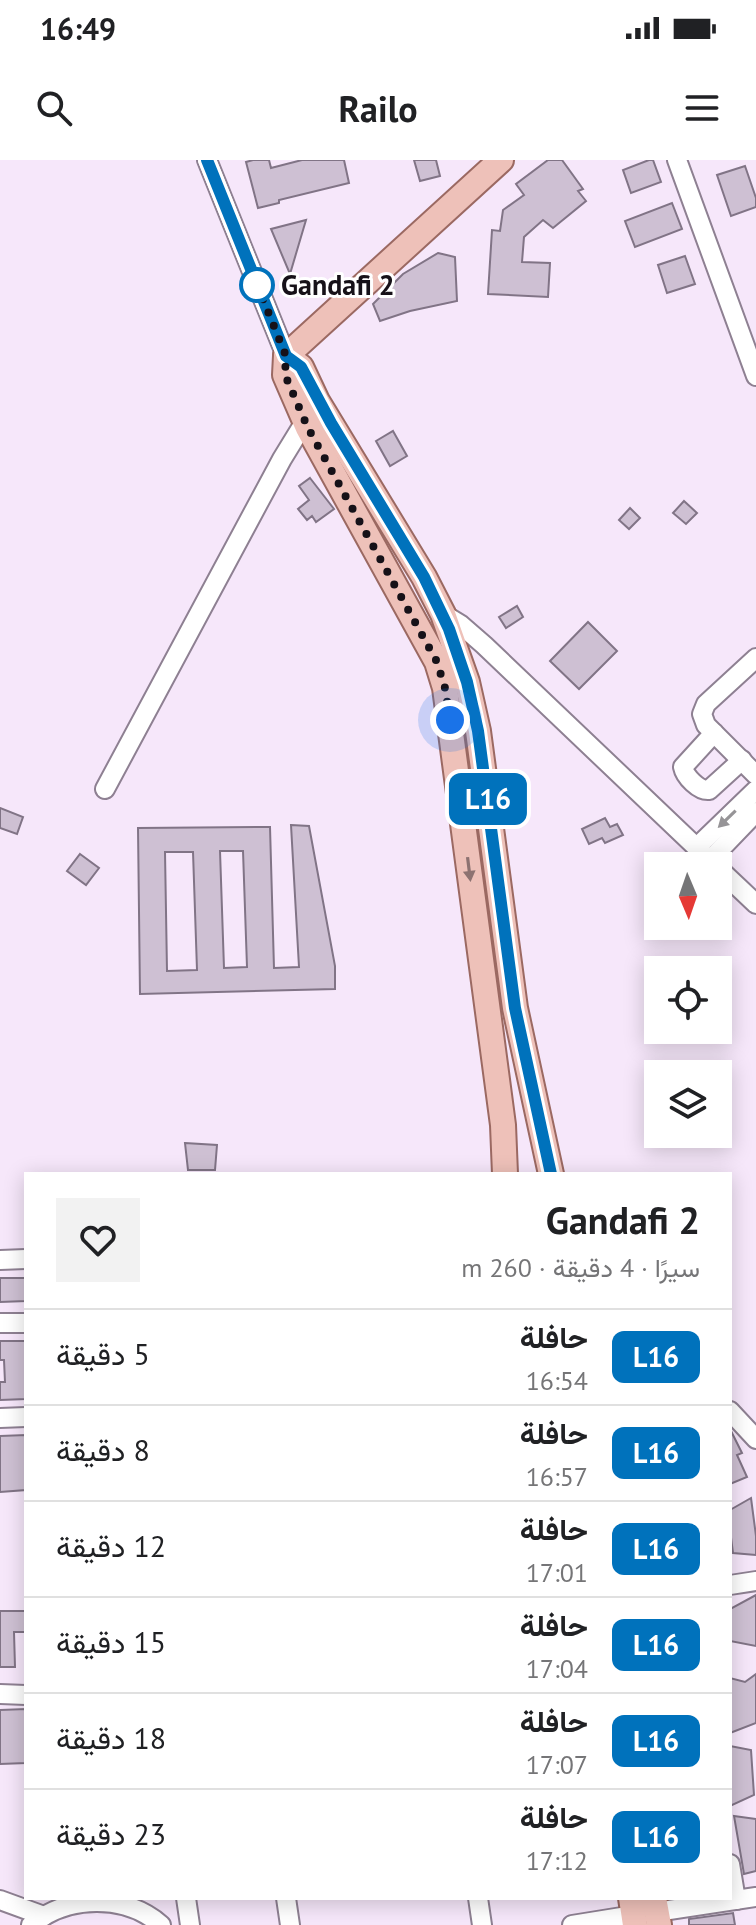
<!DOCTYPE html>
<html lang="ar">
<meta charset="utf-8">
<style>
body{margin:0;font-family:"PT Sans",Vazirmatn,sans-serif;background:#f2f2f2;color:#202124;direction:rtl;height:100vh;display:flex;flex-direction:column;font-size:30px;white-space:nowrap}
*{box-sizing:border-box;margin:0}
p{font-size:26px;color:#757577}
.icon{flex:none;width:44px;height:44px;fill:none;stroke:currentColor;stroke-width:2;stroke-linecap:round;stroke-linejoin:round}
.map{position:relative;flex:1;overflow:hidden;direction:ltr}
.sheet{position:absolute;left:24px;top:1012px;width:708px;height:728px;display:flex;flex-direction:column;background:#fff;border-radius:0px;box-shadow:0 4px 20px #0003;direction:rtl}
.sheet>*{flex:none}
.badge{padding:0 16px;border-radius:12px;font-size:28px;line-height:52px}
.needle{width:52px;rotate:178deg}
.fabs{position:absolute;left:644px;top:692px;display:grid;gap:16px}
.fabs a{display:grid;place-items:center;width:88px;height:88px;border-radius:0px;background:#fff;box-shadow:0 4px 20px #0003;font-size:40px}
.you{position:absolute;width:40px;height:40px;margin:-20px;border:6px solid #fff;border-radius:50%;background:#1a73e8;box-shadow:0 0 0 12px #1a73e833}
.map>.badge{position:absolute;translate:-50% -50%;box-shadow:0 0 0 4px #fff}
.round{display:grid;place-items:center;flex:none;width:84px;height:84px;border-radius:0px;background:#f2f2f2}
.headline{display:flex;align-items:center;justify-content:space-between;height:136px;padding:0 32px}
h1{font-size:38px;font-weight:600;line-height:60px}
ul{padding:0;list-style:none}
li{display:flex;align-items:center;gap:24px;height:96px;padding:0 32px;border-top:2px solid #e0e0e0}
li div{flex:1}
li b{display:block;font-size:30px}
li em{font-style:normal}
li .badge{min-width:88px;font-weight:700;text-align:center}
.status{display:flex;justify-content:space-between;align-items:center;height:56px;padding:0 40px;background:#fff;direction:ltr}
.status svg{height:22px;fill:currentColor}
header{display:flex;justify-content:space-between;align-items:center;height:104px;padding:0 32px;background:#fff;font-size:36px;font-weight:600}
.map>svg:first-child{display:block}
</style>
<div class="status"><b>16:49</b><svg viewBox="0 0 49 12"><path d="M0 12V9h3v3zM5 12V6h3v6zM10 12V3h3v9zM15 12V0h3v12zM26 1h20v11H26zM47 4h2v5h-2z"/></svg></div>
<header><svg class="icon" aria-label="menu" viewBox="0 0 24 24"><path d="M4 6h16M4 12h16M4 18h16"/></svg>Railo<svg class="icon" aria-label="search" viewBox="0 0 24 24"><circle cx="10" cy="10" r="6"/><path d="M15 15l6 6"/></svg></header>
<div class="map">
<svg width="756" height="1765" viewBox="0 0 756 1765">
<rect width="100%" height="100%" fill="#f6e7fa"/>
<g fill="#cec0d3" stroke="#817486" stroke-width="2" fill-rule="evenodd">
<path d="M253 0H269L271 8 302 0H344L349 23 279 40V43L258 48 246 2Z"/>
<path d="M414 0H436L440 16 420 21Z"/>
<path d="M548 0H562L583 29 578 31 586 41 553 68 543 60 524 77 522 102 550 103 548 137 488 134 492 70 500 71 503 50 524 35 516 24Z"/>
<path d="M649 0H653L661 22 631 33 623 10Z"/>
<path d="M745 6 756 38V47L731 56 717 15Z"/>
<path d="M672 43 682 69 635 87 625 61Z"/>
<path d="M306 60 290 114 271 69Z"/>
<path d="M438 93 455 97 457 141 410 151 380 161 373 144 403 114Z"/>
<path d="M685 96 695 124 667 133 658 105Z"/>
<path d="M393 271 407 296 390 306 376 281Z"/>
<path d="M310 318 334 349 316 362 312 356 307 360 298 349 309 340 299 326Z"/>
<path d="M684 341 697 353 686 364 673 353Z"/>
<path d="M630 348 640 358 629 369 619 360Z"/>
<path d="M517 446 523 457 506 468 499 457Z"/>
<path d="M588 462 617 491 579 529 550 501Z"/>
<path d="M0 648 23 657 17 674 0 668Z"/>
<path d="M605 658 610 667 617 664 623 675 605 683 602 678 589 684 582 669Z"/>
<path d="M291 665 309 666 335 806V829L140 834 138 668 270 667 274 808 299 807ZM220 691H243L247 807 224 808ZM165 692H193L197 810 167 811Z"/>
<path d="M80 694 99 708 86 725 67 711Z"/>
<path d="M185 983 217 985 215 1010H188Z"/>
<path d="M0 1118H26V1141L0 1142Z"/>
<path d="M0 1181H26V1239L0 1240V1222H5L4 1200H0Z"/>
<path d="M730 1269 742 1293 737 1295 747 1317 730 1324Z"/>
<path d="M26 1275V1330L0 1332V1276Z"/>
<path d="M751 1338 756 1376V1395L733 1393 730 1370V1350Z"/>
<path d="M756 1435V1486L730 1481V1449Z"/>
<path d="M0 1451H26V1472H14L15 1507H0Z"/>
<path d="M756 1514V1563L730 1573V1518L745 1522Z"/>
<path d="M26 1549V1603L0 1604V1550Z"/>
<path d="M730 1586 751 1590 754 1635 730 1646Z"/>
<path d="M734 1656 756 1659V1711L744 1714Z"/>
<path d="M733 1753 735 1765H689V1759Z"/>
</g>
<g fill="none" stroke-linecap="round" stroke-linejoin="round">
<defs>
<g id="minor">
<path d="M207 0 286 196"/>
<path d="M677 0 756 216"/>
<path d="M443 454 461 465 484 485 716 706"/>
<path d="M756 498 706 544 702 554 706 565 756 615"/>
<path d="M714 573 683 607C685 617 699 631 709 630L742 600"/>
<path d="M105 629 282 299 301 268H308L311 258"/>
<path d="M697 687 756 630"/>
<path d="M710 700 756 652"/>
<path d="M718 708 756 744"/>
<path d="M0 1100 26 1099"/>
<path d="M0 1163H26"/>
<path d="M730 1251 756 1279"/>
<path d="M0 1258 26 1257"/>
<path d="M730 1425 756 1421"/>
<path d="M0 1534 26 1535"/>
<path d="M730 1704 736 1740"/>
<path d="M186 1738 190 1765"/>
<path d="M286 1738 290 1765"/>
<path d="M478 1738 482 1765"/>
<path d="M0 1740 44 1756"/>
<path d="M656 1752 756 1737"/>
<path d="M31 1765C68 1735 125 1734 161 1765"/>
<path d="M572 1765 634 1755"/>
</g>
<g id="major">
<path d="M501 0 286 196 285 215 308 268 437 502 445 528 503 965 505 1014"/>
<path d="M286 196 301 207 317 241 424 417 443 454 467 522 478 571 515 848 551 1014"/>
<path d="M631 1738 635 1765"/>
<path d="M654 1738 659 1765"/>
</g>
</defs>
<use href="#minor" stroke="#8e8092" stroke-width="22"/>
<use href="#major" stroke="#9b6962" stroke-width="28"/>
<use href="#minor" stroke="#fff" stroke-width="18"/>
<use href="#major" stroke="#eec1b9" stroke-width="24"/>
</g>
<defs><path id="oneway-solid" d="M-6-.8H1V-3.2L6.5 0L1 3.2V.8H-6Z" transform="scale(2)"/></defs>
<use fill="#969497" href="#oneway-solid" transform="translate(727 659) rotate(136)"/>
<use fill="#8d7271" href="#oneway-solid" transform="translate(469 709) rotate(83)"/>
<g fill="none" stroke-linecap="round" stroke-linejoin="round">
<defs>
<path id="line" d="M207 0 286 196 301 207 331 263 424 417 449 469 467 522 478 571 515 848 551 1014"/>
</defs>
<use href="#line" stroke="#fff" stroke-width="18"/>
<use href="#line" stroke="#0072bc" stroke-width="12"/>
<path stroke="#161118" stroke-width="8" stroke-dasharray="0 14.4" d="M257 125 252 112 286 196 285 215 308 268 437 502 445 528 450 560"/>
</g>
<circle fill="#fff" stroke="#0072bc" stroke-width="4" cx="257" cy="125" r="16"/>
<g text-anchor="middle" stroke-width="6" stroke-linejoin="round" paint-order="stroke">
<g font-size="28" font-weight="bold" fill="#161118" stroke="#fff" text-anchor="start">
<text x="281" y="135">Gandafi 2</text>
</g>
</g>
</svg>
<div class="fabs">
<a><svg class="needle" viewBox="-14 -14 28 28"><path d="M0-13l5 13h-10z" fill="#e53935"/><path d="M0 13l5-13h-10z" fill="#757577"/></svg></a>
<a><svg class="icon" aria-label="locate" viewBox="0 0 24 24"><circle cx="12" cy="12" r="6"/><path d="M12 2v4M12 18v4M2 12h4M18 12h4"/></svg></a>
<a><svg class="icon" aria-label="layers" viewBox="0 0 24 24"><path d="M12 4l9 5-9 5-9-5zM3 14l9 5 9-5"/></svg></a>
</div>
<div class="you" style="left:450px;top:560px"></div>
<b class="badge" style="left:488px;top:639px;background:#0072bc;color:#fff">L16</b>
<section class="sheet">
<div class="headline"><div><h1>Gandafi 2</h1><p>سيرًا · 4 دقيقة · 260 m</p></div><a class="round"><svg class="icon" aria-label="heart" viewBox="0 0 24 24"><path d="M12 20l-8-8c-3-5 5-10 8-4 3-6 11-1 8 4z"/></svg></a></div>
<ul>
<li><span class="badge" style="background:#0072bc;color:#fff">L16</span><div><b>حافلة</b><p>16:54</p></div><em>5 دقيقة</em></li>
<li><span class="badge" style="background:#0072bc;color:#fff">L16</span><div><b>حافلة</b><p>16:57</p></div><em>8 دقيقة</em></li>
<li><span class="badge" style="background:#0072bc;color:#fff">L16</span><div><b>حافلة</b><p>17:01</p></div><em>12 دقيقة</em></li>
<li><span class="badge" style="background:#0072bc;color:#fff">L16</span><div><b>حافلة</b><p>17:04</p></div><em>15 دقيقة</em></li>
<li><span class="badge" style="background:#0072bc;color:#fff">L16</span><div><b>حافلة</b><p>17:07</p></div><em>18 دقيقة</em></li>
<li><span class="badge" style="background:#0072bc;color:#fff">L16</span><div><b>حافلة</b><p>17:12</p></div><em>23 دقيقة</em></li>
</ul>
</section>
</div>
